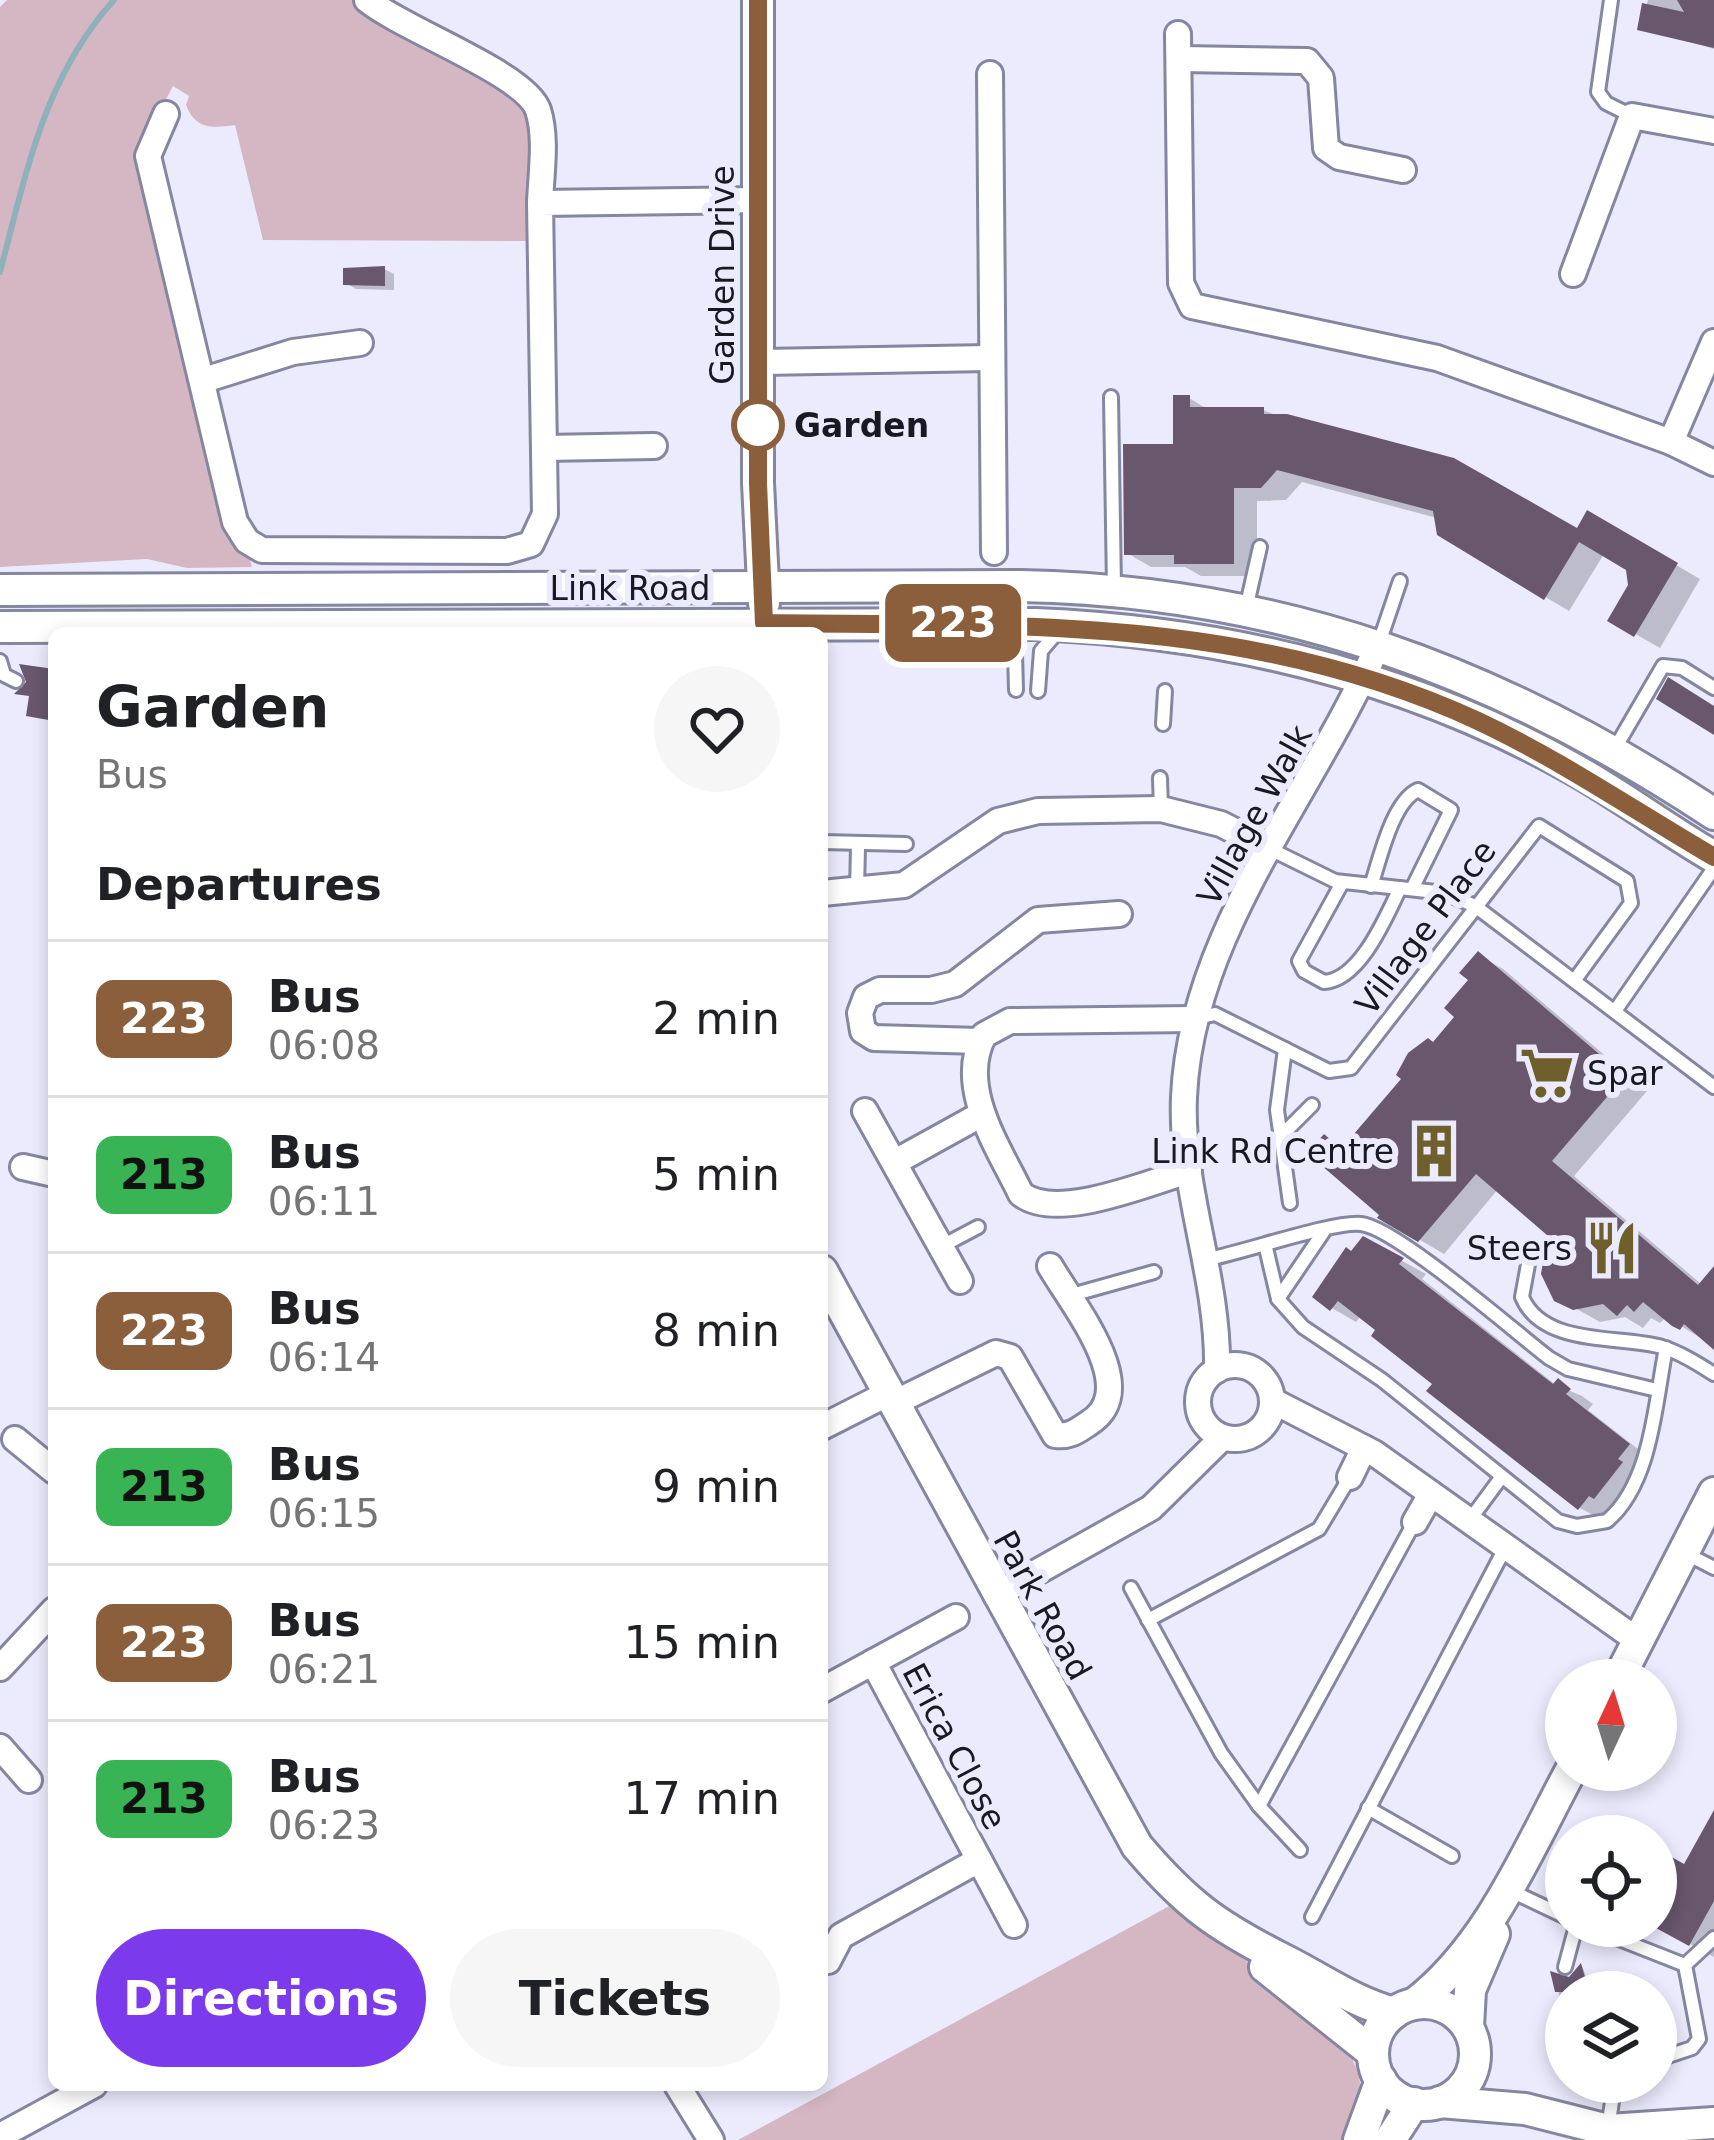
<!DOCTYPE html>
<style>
body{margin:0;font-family:"DejaVu Sans",sans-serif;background:#f6f6f6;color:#202124;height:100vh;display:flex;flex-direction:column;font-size:45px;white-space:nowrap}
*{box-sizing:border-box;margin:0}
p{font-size:39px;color:#757577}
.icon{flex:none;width:66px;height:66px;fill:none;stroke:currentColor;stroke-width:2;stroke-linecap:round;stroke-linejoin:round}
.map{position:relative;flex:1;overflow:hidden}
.panel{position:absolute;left:48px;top:627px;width:780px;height:1464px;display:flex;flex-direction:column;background:#fff;border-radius:18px;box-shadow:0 6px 18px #0003}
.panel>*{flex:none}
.badge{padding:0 24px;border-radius:18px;font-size:42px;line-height:78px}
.needle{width:78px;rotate:4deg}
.fabs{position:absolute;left:1545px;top:1659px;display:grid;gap:24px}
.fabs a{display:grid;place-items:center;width:132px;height:132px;border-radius:50%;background:#fff;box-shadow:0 6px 18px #0003;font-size:60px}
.map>.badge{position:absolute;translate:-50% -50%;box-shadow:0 0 0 6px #fff}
h2{padding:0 48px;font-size:45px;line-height:108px}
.round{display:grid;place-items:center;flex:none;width:126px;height:126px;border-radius:63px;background:#f6f6f6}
.headline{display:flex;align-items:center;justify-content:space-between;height:204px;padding:0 48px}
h1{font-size:57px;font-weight:800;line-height:90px}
.cta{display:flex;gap:24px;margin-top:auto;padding:24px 48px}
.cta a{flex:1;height:138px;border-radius:72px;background:#7c3aed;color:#fff;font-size:48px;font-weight:800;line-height:138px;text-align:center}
.cta a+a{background:#f6f6f6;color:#202124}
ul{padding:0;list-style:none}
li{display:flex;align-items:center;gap:36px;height:156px;padding:0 48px;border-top:3px solid #e0e0e0}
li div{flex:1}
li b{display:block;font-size:45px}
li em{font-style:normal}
li .badge{min-width:132px;font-weight:700;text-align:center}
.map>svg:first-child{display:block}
</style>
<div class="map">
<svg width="1714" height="2140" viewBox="0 0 1714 2140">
<rect width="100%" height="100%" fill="#ebebfd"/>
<g fill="#d5b7c3">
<path d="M7 0H354L384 26 513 91 532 119 534 241 263 240 235 125C212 128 196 130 186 105L189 96 173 86 138 153 252 567 187 568 147 559 0 567V7Z"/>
<path d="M1173 1904C1219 1952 1369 2023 1360 2096 1359 2110 1350 2127 1345 2140H738Z"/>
</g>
<g fill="#0003">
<path d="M1648 0H1714V49L1640 28Z"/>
<path d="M384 269 394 274V290L356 289 346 283Z"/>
<path d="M1189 398 1209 410H1263L1578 532 1588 514 1700 579 1660 648 1611 620 1631 585 1628 568 1604 554 1569 611 1439 534 1437 518 1302 482 1286 500 1257 501V576H1201L1185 567H1151L1127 553 1176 447Z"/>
<path d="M1478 955 1503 969 1647 1091 1574 1176 1700 1283 1714 1269V1346L1666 1317 1660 1323 1651 1318 1643 1328 1625 1317 1600 1322 1557 1298 1560 1242 1498 1189 1444 1254 1381 1217 1324 1138 1344 1150 1458 1017Z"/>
<path d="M1364 1240 1426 1274 1422 1279 1556 1385 1582 1396 1593 1404 1588 1410 1652 1460 1641 1474 1645 1478 1604 1521 1580 1508 1379 1330 1361 1316 1356 1322 1332 1308Z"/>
<path d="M1714 1817V1957L1656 1926V1867L1685 1868Z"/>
<path d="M1582 1966 1592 1992H1566V2020L1554 1976 1570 1980Z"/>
</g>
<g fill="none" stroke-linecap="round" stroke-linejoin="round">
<path stroke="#8eb1bb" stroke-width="6" d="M0 272C26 174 44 77 114 0"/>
</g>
<g fill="#68576d">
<path d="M1677 0H1714V48L1637 30 1642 3 1684 12Z"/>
<path d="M385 266V286L343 285V268Z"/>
<path d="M1173 395H1190V407H1264V414H1287L1454 458 1577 528 1587 510 1678 563 1634 637 1607 621 1628 585 1626 570 1579 542 1544 600 1437 535 1433 511 1277 470 1261 488H1234V564H1174V555H1124L1123 444H1173Z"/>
<path d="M19 664 54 669V721L26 716 29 696 14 694 26 682Z"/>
<path d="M1668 677 1714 706V735L1656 699Z"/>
<path d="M1478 951 1625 1076 1552 1161 1698 1285 1714 1266V1350L1684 1324 1680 1330 1672 1326 1643 1302 1634 1312 1627 1305 1617 1316 1603 1304 1573 1310 1554 1301 1541 1274 1544 1255 1555 1242 1476 1174 1418 1242 1377 1218 1379 1215 1307 1153 1324 1134 1341 1149 1401 1079 1396 1075 1408 1053 1428 1038 1433 1042 1454 1017 1444 1008 1468 980 1459 973Z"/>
<path d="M1363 1236 1404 1258 1399 1264 1553 1384 1558 1378 1571 1389 1566 1394 1630 1444 1618 1459 1623 1462 1594 1499 1589 1496 1578 1510 1426 1391 1432 1384 1371 1336 1375 1330 1338 1301 1330 1311 1312 1297 1346 1247 1351 1251Z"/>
<path d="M1714 1810V1901L1689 1946 1656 1928V1860L1661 1851 1684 1864Z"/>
<path d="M1581 1963 1589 1992H1555L1550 1971 1569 1977Z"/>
</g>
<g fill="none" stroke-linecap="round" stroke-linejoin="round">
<defs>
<g id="service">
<path d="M1611 0 1598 92 1606 103 1632 116"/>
<path d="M1111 397 1114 588"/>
<path d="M1246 609 1260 547"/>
<path d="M1007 627 1015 652 1016 690"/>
<path d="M1379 643 1400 581"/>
<path d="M0 661 4 675 16 681"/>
<path d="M1038 691 1041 651 1059 630"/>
<path d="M1163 724 1165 691"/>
<path d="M1614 750 1663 666 1682 668 1714 688"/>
<path d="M1160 778 1161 809"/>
<path d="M822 842 906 844"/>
<path d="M1270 849 1335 881 1445 893 1475 906 1714 1087"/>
<path d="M1342 883 1299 961 1304 971 1324 982C1360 980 1386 917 1400 888"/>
<path d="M1371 886C1380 859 1392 802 1418 790L1451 810 1412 889"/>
<path d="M857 891 858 846"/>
<path d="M1615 1011 1714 868"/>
<path d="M1197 1018 1215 1014 1329 1071 1351 1068 1539 826 1627 881 1631 903 1574 981"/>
<path d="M1285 1049 1277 1110 1290 1203"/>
<path d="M1280 1137 1312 1105"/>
<path d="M942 1246 978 1227"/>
<path d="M1266 1248 1278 1299 1303 1327 1382 1380 1558 1521 1577 1526 1607 1521C1652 1483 1655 1402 1666 1348"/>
<path d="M1208 1259C1245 1252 1333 1221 1361 1224 1395 1227 1515 1332 1549 1358L1568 1369 1657 1390"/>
<path d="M1529 1259 1522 1297C1543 1347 1620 1335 1662 1347 1681 1353 1698 1364 1714 1374"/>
<path d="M1068 1296 1154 1272"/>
<path d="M1278 1299 1324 1231"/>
<path d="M1469 1521 1500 1479"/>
<path d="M1683 1552 1714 1568"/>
<path d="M1131 1588 1221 1753 1259 1806"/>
<path d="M1148 1620 1319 1529 1350 1477"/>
<path d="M1368 1808 1452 1856"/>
<path d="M1300 1850 1259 1806 1414 1523"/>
<path d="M1507 1889 1566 1917"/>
<path d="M1312 1917 1504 1550"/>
<path d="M1586 1926 1685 1965"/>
<path d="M1685 1965 1714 1938"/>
<path d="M1565 1967 1576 1926"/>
<path d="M1656 2060 1692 2048 1699 2039 1685 1965"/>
<path d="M1608 2128 1615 2082"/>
</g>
<g id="minor">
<path d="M367 0C404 30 526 74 538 110 547 138 541 174 540 203"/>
<path d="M1178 34 1181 283 1192 306 1437 358 1671 442 1714 463"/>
<path d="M1180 59 1307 61 1321 78 1326 148 1339 157 1403 170"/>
<path d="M990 74 994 552"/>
<path d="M166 114 148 156 235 522 247 541 262 550 507 551 531 544 545 514 540 203 758 200"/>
<path d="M1573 274 1632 116 1714 131"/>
<path d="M759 362 990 358"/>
<path d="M204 380 293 352 360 343"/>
<path d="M1671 442 1714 342"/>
<path d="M544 448 654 446"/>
<path d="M822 893 904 885 998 821 1038 811 1161 809 1221 824 1270 849"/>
<path d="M980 1041 874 1038 863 1031 860 1013 866 997 880 990H931L955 984 1038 920 1119 914"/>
<path d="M865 1111 960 1281"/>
<path d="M897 1161 982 1114"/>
<path d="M23 1167 54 1174"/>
<path d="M1189 1171C1146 1183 1057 1222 1021 1194 999 1148 956 1087 984 1035L1010 1021 1194 1019"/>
<circle cx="1235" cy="1402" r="37"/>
<path d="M1217 1370C1219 1277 1180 1189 1184 1097 1191 931 1314 793 1378 645"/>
<path d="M1273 1401 1374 1453 1637 1640"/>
<path d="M892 1404 996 1353 1010 1357 1055 1435C1070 1437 1077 1431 1089 1423 1143 1389 1073 1306 1050 1266"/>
<path d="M822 1427 887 1394"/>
<path d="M15 1439 54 1471"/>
<path d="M1350 1477 1364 1448"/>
<path d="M1415 1522 1431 1494"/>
<path d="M996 1595 1151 1508 1222 1438"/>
<path d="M873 1662 1014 1925"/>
<path d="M0 1668 54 1610"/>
<path d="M822 1690 956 1617"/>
<path d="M0 1747 29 1780"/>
<path d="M828 1961 841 1936 979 1860"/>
<path d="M677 2085 711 2140"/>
<path d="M0 2136 94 2085"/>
</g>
<g id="tertiary">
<path d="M758 0V483L764 603"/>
<path d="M0 590 1021 586C1281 591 1499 672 1714 814"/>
<path d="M0 627 1036 624C1225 632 1408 676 1574 769 1622 796 1666 829 1714 857"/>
<path d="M822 1271 1137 1846C1187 1905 1217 1926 1284 1960 1322 1979 1353 2002 1394 2013"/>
<path d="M1618 1680 1714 1493"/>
<path d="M1265 1967 1373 2053"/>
<circle cx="1424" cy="2054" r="51"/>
<path d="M1414 2004C1488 1948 1528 1850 1571 1770"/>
<path d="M1468 2027 1470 1990 1494 1934"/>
<path d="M1440 2102 1525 2109 1608 2130 1714 2123"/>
<path d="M1359 2140 1381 2080"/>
<path d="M1390 2140 1414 2103"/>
</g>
</defs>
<use href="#service" stroke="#85869f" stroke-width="18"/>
<use href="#minor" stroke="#85869f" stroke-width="30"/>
<use href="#tertiary" stroke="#85869f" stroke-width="36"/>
<use href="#service" stroke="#fff" stroke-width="12"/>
<use href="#minor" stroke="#fff" stroke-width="24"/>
<use href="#tertiary" stroke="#fff" stroke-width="30"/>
</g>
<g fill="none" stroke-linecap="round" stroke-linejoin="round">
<defs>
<path id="line" d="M758 0V483L764 623C1011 626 1247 614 1478 721 1561 760 1635 811 1714 857"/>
</defs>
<use href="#line" stroke="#fff" stroke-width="27"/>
<use href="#line" stroke="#8b5e3c" stroke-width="18"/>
</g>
<defs>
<symbol id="supermarket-bare" viewBox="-9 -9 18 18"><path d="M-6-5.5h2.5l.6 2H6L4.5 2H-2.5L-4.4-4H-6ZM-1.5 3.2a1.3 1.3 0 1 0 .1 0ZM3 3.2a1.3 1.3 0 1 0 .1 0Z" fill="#6f5f2d" stroke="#ebebfd" stroke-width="2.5" paint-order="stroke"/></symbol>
<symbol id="building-bare" viewBox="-9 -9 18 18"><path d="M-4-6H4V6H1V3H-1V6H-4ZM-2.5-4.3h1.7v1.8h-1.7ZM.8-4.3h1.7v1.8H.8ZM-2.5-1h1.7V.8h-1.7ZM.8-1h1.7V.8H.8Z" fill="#6f5f2d" stroke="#ebebfd" stroke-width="2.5" paint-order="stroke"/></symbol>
<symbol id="restaurant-bare" viewBox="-9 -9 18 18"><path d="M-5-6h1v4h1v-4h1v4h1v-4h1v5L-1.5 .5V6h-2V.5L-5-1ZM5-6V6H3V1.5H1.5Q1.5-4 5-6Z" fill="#6f5f2d" stroke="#ebebfd" stroke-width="2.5" paint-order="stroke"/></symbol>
</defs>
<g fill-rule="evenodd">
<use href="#supermarket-bare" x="1509" y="1035" width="76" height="76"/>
<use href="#building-bare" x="1396" y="1113" width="76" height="76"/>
<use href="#restaurant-bare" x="1574" y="1210" width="76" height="76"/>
</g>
<circle fill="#fff" stroke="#8b5e3c" stroke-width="6" cx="758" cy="425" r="24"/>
<g text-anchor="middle" stroke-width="12" stroke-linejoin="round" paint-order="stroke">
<g font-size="33" fill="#191923" stroke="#ebebfd">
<text transform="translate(722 275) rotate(-90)" y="12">Garden Drive</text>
<text x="630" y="600">Link Road</text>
<text transform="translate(1254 815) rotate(-61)" y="12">Village Walk</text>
<text transform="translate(1425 927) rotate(-53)" y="12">Village Place</text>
<text transform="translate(1043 1605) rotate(61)" y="12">Park Road</text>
<text transform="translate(955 1746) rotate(62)" y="12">Erica Close</text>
</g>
<g font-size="33" font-weight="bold" fill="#191923" stroke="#ebebfd" text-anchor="start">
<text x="794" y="437">Garden</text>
</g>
<g font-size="33" fill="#191923" stroke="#ebebfd" text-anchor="end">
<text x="1587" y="1085" text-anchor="start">Spar</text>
<text x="1394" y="1163">Link Rd Centre</text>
<text x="1572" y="1260">Steers</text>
</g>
</g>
</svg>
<div class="fabs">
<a><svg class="needle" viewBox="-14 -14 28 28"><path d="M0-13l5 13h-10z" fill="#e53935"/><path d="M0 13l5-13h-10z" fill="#757577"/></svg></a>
<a><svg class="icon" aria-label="locate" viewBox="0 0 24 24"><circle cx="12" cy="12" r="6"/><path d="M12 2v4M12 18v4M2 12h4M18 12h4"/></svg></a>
<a><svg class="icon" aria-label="layers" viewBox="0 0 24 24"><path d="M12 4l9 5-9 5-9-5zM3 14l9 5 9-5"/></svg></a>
</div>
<b class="badge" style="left:953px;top:623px;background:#8b5e3c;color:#fff">223</b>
<section class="panel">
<div class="headline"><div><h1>Garden</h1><p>Bus</p></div><a class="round"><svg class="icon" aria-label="heart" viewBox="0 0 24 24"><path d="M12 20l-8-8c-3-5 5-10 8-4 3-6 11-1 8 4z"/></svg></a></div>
<h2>Departures</h2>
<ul>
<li><span class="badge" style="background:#8b5e3c;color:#fff">223</span><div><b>Bus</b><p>06:08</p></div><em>2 min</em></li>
<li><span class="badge" style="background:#38b454;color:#111">213</span><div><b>Bus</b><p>06:11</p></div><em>5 min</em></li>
<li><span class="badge" style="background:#8b5e3c;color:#fff">223</span><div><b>Bus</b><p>06:14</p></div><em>8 min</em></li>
<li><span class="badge" style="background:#38b454;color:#111">213</span><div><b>Bus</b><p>06:15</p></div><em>9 min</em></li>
<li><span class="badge" style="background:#8b5e3c;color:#fff">223</span><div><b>Bus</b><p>06:21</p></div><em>15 min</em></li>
<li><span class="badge" style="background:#38b454;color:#111">213</span><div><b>Bus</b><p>06:23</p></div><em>17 min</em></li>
</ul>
<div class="cta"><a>Directions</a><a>Tickets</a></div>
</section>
</div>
